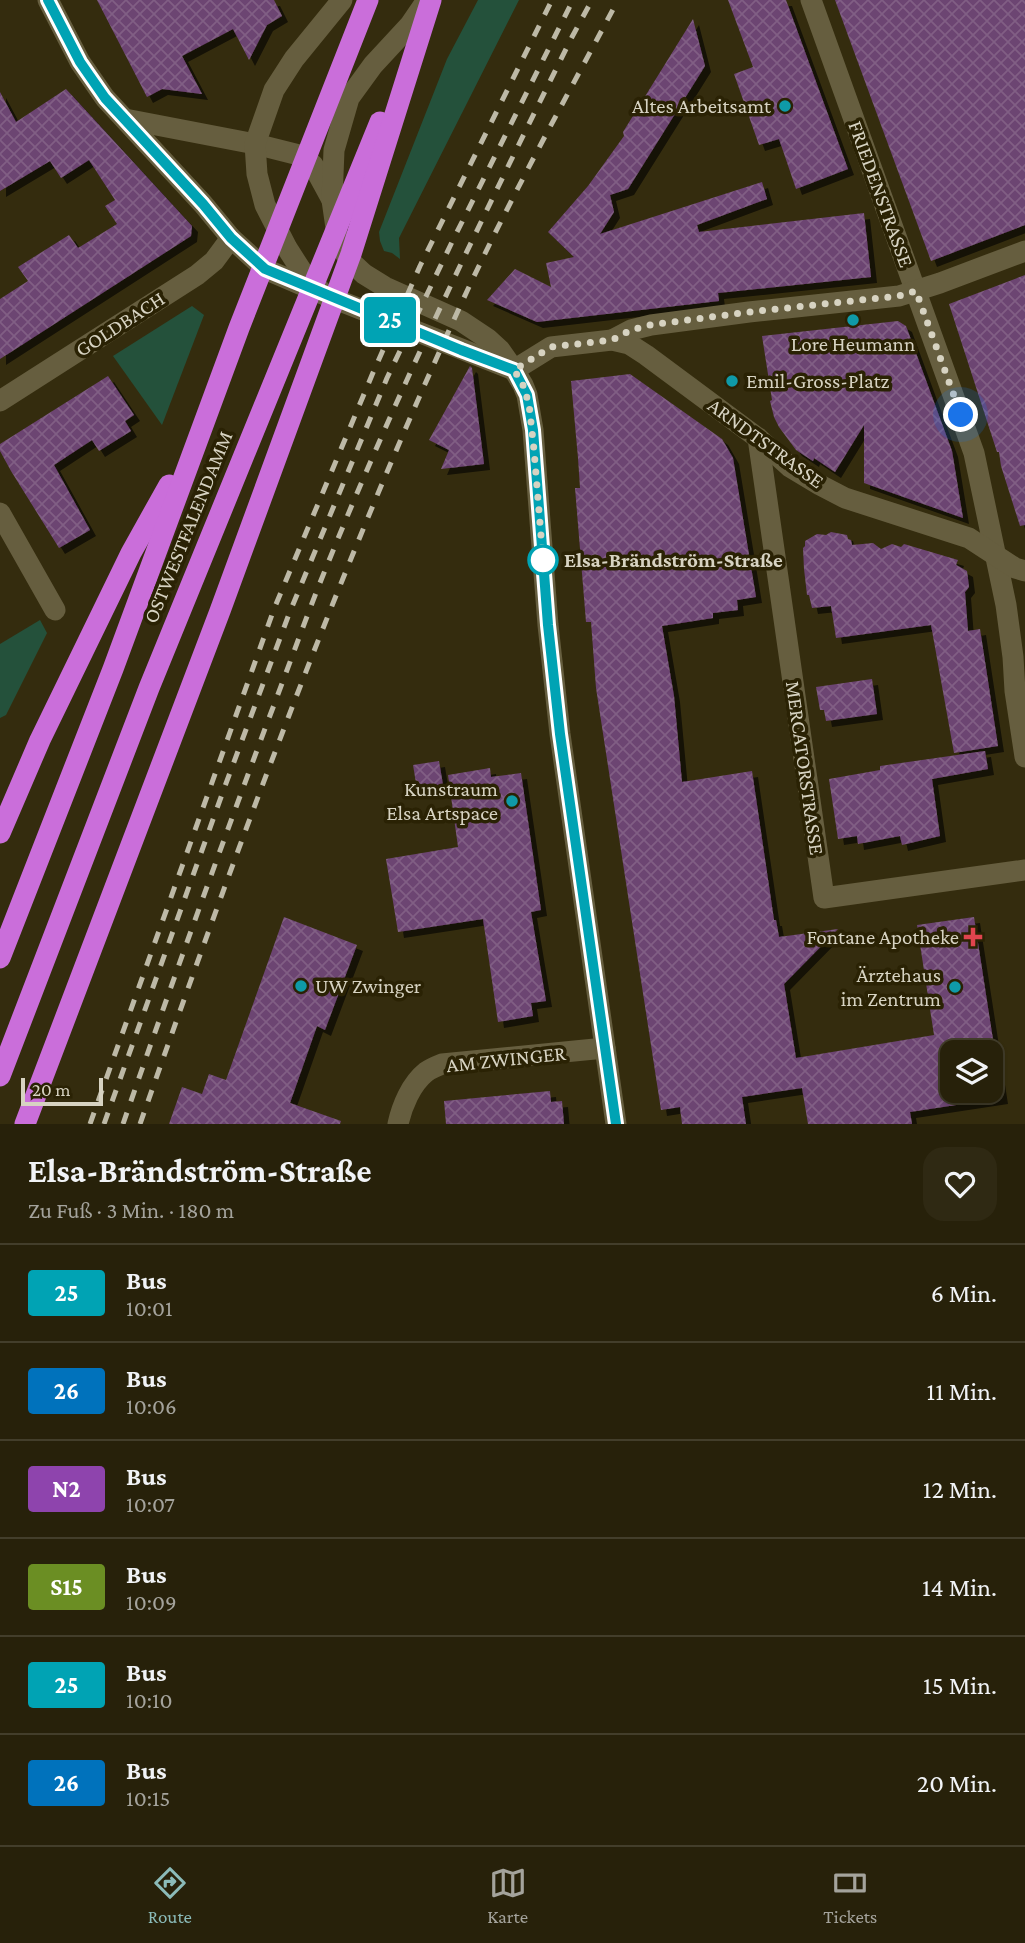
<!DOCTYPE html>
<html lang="de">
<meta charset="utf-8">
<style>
body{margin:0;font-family:"Crimson Pro",serif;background:#2f2913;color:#f1f3f6;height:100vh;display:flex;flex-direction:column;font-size:26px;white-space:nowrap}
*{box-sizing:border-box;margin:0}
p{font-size:23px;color:#a4a39c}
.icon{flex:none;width:38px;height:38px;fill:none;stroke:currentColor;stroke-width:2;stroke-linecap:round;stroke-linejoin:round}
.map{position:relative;height:1124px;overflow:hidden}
.side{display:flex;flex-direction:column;background:#27210a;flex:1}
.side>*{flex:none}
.badge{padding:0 14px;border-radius:5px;font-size:24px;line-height:46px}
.buttons{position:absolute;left:940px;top:1040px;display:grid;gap:14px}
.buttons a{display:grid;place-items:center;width:63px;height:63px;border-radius:14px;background:#27210a;box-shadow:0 2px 5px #0004,0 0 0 2px #433e2b;font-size:35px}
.scale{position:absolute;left:21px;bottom:18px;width:82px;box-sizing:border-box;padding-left:7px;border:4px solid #d7d3c2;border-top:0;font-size:19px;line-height:24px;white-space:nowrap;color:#d7d3c2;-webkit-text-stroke:5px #2a2204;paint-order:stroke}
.you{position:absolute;width:35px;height:35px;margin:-18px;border:5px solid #fff;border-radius:50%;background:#1a73e8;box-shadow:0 0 0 10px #1a73e833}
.map>.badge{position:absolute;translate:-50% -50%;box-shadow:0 0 0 4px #fff}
.round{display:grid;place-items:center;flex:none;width:74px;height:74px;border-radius:21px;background:#2f2913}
.summary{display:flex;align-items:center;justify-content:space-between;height:119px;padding:0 28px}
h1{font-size:33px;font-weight:700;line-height:52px}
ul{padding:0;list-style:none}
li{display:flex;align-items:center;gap:21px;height:98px;padding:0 28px;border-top:2px solid #433e2b}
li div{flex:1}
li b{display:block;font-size:26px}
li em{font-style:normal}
li .badge{min-width:77px;font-weight:700;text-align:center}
.dock{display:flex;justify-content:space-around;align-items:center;height:98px;border-top:2px solid #433e2b;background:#27210a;font-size:19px;color:#a4a39c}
.dock a{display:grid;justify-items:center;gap:4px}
.dock .on{color:#8bbbb9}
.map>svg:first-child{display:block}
</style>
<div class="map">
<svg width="1025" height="1124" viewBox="0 0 1025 1124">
<defs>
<pattern id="building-cross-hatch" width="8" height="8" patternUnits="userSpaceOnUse" patternTransform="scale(1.75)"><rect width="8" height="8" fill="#6c4472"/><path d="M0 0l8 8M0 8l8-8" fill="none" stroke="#805e84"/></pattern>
<filter id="shadow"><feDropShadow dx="6" dy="6" stdDeviation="0" flood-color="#0009"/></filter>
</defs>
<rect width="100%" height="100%" fill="#342c0e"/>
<g fill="#24513b">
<path d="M478 0H519L399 238 400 259 392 253 384 251 380 241 379 232 447 59Z"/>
<path d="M192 306 204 315 162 425 113 356Z"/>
<path d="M40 620 47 633 6 715 0 718V644Z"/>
</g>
<g fill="url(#building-cross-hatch)" fill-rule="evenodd" filter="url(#shadow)">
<path d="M97 0H274L282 16 267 25 249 60 233 29 182 56 202 94 162 89 147 97Z"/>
<path d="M728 0H786L848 169 796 189 779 139 759 145 734 74 753 67Z"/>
<path d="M835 0H1025V225L931 261Z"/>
<path d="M693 19 705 66 628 189 610 195 614 212 600 234 762 182 767 199 697 225 699 232 864 213 871 277 718 293 719 301 537 322 487 300 515 269 551 287 546 263 574 257 548 232 588 186 624 136 623 132Z"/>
<path d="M66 89 192 226 191 236 0 359V299L28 281 18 267 69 235 78 248 117 224 105 206 115 200 89 160 61 178 50 161 0 191V92L16 122Z"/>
<path d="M1025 275V525L1020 526 1001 466 999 452H997L949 304Z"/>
<path d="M898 321 906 326 952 451 963 518 864 483V425L835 472 814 458 813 461 796 450 779 427 774 417 770 401 772 400 762 336Z"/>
<path d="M470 366 472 368 484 464 441 469 449 450 429 440Z"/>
<path d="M630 374 722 439 733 458 756 597 737 600 738 610 713 613V618L662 626 674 696 682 782 752 771 774 920H776L779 937 838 929 784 984 796 1058 934 1035 917 925 974 917 1002 1098 910 1112 912 1124H808L802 1088 742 1097 746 1124H682L680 1107 661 1110 596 688 591 622H586L575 488H580L578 458 571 381ZM952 1052H990V1090H952Z"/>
<path d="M108 376 134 415 125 421 131 431 99 451 92 440 54 465 90 530 59 548 11 471 0 451V444Z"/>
<path d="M831 532 847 535 848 539 851 540 852 545 873 543 881 549 892 544 901 547 904 544 958 560 956 565 967 571 969 587 965 592 968 631 980 629 998 746 954 753 931 625 836 638 831 606 812 608 809 595H807L804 569 803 548 805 546V541L817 534 826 535Z"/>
<path d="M872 679 877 714 826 721 824 710H820L816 687Z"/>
<path d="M985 751 988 769 932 779 940 836 902 845 900 836 858 844 857 836 838 839 829 779 880 770V766Z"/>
<path d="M439 761 443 785 417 789 413 765Z"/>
<path d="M490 768 491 777 521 773 541 910 531 912 546 1001 531 1003 533 1016 498 1022 483 919 398 932 386 859 458 847 448 775Z"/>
<path d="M284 917 357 945 325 1030 317 1026 290 1103 341 1121 340 1124H169L182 1087 202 1094 209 1074 226 1080Z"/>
<path d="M550 1091 551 1102 562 1101 564 1124H446L444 1101Z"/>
</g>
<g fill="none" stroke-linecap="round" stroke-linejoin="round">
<g stroke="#665e3f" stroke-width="21">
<path d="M48 0 80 62 105 98 203 204 231 238 265 269 323 294"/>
<path d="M811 0 974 453 1006 605 1013 657 1015 691 1025 757"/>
<path d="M125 119 255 144 303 156 313 165 332 200"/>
<path d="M612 340 631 330 651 325 749 312 899 296 940 283 1025 251"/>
<path d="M514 370 551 347 612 340 629 344 646 355 758 438 790 467 820 485 845 498 969 538 1015 568 1025 571"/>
<path d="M0 401 197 275 214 261 231 238"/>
<path d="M758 438 824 898 1025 870"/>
<path d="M0 513 55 610"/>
<path d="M398 1124C402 1106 411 1084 426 1072 430 1069 437 1066 442 1064L605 1048"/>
</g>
<g stroke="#665e3f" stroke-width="21">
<path d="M342 0 294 59 274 90 255 144 257 174 265 205 287 248 303 273 325 295 514 370"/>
<path d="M427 0 410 25 373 65 349 98 334 150 332 200 338 242 350 261 364 274 385 287 461 321 488 339 500 350 514 370 523 385 527 395 533 430 548 625 560 734 616 1124"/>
</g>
<g stroke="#ca6eda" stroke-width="21">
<path d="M0 833 40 740 131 553 169 485"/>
<path d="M0 958 113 669 239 328 368 0"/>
<path d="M0 1076 149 688 380 122"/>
<path d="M25 1124 220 611 351 254 431 0"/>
</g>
<g stroke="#bdb9a6" stroke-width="5" stroke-dasharray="12 12" stroke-linecap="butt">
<path d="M90 1124 274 609 372 375 420 266 552 0"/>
<path d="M104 1124 225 786 289 614 387 378 452 242 573 0"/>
<path d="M123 1124C170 988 219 852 269 718 289 666 307 614 328 563 401 383 486 210 572 37L592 0"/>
<path d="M140 1124C239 842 342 561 468 289 514 191 567 96 618 0"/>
</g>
</g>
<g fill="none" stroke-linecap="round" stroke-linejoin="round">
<defs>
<path id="line" d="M48 0 80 62 105 98 203 204 231 238 265 269 461 350 514 370 527 395 533 430 548 625 560 734 616 1124"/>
</defs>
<use href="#line" stroke="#fff" stroke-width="16"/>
<use href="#line" stroke="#00a3b4" stroke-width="10"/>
<path stroke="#d7d3c2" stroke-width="7" stroke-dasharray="0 12.6" d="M543 560 534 450 529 404 523 385 514 370 551 347 612 340 631 330 650 325 749 312 899 296 916 291 961 415"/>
</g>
<g fill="#0f9aa8" stroke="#2a2204" stroke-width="2.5">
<circle cx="785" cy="106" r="7"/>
<circle cx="853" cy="320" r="7"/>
<circle cx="732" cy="381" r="7"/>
<circle cx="512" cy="801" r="7"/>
<circle cx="301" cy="986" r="7"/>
<circle cx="955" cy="987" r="7"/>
</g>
<circle fill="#fff" stroke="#00a3b4" stroke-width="3.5" cx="543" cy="560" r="14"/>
<path fill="#e0444e" stroke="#2a2204" stroke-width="2.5" d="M969.5 926.5h7v7h7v7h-7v7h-7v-7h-7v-7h7z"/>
<g text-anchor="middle" stroke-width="7" stroke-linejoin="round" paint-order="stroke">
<g font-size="21" fill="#d7d3c2" stroke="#2a2204" text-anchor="end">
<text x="771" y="113">Altes Arbeitsamt</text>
<text x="853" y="351" text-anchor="middle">Lore Heumann</text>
<text x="746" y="388" text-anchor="start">Emil-Gross-Platz</text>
<text x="498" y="796">Kunstraum<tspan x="498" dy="24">Elsa Artspace</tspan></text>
<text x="959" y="944">Fontane Apotheke</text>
<text x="941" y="982">Ärztehaus<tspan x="941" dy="24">im Zentrum</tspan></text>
<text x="315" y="993" text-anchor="start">UW Zwinger</text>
</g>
<g font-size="21" fill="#d7d3c2" stroke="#2a2204">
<text transform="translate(881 194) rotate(70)" y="7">FRIEDENSTRASSE</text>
<text transform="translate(120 324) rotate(-33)" y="7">GOLDBACH</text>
<text transform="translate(766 443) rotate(36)" y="7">ARNDTSTRASSE</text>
<text transform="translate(188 527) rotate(-68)" y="7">OSTWESTFALENDAMM</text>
<text transform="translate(805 768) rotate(82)" y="7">MERCATORSTRASSE</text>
<text transform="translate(506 1059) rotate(-6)" y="7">AM ZWINGER</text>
</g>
<g font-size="21" font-weight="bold" fill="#d7d3c2" stroke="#2a2204" text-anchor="start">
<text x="564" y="567">Elsa-Brändström-Straße</text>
</g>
</g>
</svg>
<div class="buttons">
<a><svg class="icon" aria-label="layers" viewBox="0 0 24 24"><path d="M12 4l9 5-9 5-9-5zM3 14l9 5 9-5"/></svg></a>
</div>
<div class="scale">20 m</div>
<div class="you" style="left:961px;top:415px"></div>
<b class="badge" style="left:390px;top:320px;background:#00a3b4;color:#fff">25</b>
</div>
<section class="side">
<div class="summary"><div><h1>Elsa-Brändström-Straße</h1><p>Zu Fuß · 3 Min. · 180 m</p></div><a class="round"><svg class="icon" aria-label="heart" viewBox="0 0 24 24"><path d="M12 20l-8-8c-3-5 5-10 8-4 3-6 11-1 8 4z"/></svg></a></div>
<ul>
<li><span class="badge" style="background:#00a3b4;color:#fff">25</span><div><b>Bus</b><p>10:01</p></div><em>6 Min.</em></li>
<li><span class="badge" style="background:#0072bc;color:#fff">26</span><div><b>Bus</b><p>10:06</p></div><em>11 Min.</em></li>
<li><span class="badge" style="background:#8e44ad;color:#fff">N2</span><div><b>Bus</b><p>10:07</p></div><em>12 Min.</em></li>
<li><span class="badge" style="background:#6b8e23;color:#fff">S15</span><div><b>Bus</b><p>10:09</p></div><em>14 Min.</em></li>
<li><span class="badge" style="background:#00a3b4;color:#fff">25</span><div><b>Bus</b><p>10:10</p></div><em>15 Min.</em></li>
<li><span class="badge" style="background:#0072bc;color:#fff">26</span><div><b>Bus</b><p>10:15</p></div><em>20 Min.</em></li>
</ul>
</section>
<nav class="dock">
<a class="on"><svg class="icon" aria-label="directions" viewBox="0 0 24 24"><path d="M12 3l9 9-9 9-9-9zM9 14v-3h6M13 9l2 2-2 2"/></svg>Route</a>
<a><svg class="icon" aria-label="map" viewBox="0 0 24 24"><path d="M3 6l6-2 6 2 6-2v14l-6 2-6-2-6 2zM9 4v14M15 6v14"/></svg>Karte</a>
<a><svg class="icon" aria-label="tickets" viewBox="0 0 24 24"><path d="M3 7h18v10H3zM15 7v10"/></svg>Tickets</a>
</nav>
